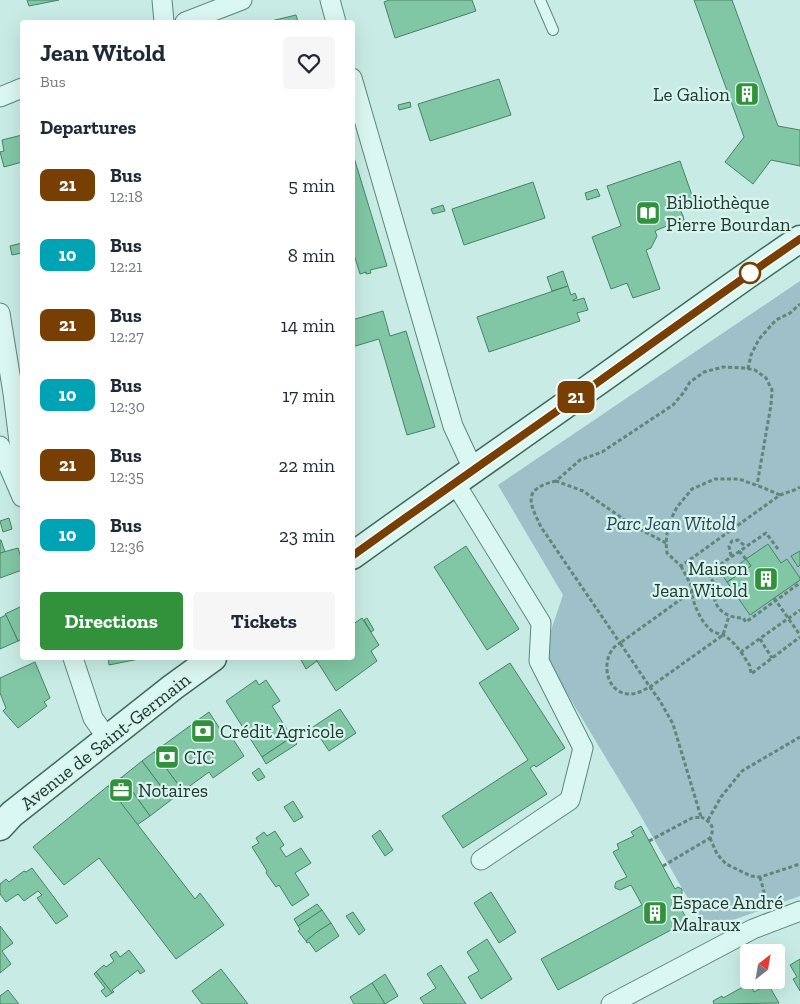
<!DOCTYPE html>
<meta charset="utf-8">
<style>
body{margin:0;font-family:"Zilla Slab",serif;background:#f6f6f7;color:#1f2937;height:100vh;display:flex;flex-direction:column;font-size:19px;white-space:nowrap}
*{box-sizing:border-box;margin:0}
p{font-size:16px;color:#747a83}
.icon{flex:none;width:28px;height:28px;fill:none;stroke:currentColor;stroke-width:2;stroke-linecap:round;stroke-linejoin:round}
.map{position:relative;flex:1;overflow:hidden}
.side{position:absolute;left:20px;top:20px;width:335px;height:640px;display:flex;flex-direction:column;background:#fff;border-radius:5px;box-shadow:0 5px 20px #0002}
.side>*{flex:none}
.badge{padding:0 10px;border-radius:8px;font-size:18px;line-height:32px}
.needle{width:32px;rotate:31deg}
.tools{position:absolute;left:740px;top:944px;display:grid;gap:10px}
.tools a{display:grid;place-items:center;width:45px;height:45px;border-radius:5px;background:#fff;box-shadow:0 5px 20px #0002;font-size:25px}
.map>.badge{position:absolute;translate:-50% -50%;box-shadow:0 0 0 2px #fff}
h2{padding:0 20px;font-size:19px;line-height:45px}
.round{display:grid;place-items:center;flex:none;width:52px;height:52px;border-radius:5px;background:#f6f6f7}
.summary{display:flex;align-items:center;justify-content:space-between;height:85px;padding:0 20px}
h1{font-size:24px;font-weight:700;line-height:38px}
.button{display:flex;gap:10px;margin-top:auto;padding:10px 20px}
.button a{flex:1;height:58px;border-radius:5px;background:#32923b;color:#fff;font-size:20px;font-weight:700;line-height:58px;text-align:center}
.button a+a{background:#f6f6f7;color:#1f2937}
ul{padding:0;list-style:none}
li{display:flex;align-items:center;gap:15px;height:70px;padding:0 20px}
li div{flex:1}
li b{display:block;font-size:19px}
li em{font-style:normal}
li .badge{min-width:55px;font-weight:700;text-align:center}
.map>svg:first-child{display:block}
</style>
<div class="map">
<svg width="800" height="1004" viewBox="0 0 800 1004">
<rect width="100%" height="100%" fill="#c8ece5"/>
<path fill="#9dc0c9" d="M800 281V896L733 920 707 932 635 806 543 654 563 595 498 485Z"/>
<g fill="#81c7a5" stroke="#468464">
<path d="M27 0H59L29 6Z"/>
<path d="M389 0H472L476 11 395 38 384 2Z"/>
<path d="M694 0H732L778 126 800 130V166L771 160 753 184 725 162 744 137Z"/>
<path d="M296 15 298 22H272L271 21Z"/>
<path d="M499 79 511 115 430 141 418 104Z"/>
<path d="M410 102 411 107 399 110 398 105Z"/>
<path d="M22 135V162L4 167 0 152 4 151 2 140Z"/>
<path d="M352 151 387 266 370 270 371 273 366 274V272L360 274 352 248Z"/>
<path d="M680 161 694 201 679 207 683 216 668 221 669 225 655 231 657 236 651 248 646 250 660 289 633 298 627 283 611 289 592 237 621 226 607 186Z"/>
<path d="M533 182 545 218 464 245 452 209Z"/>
<path d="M597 189 600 196 587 200 585 193Z"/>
<path d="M443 205 445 211 433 214 431 209Z"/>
<path d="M683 216 684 220 669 225 668 221Z"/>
<path d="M22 243V253L12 255 10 246Z"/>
<path d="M563 271 568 286 552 291 547 277Z"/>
<path d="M568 286 571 295 575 293 577 298 573 300V301L584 298 588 310 577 313 580 321 489 352 477 317Z"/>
<path d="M383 311 390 336 406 331 435 427 407 435 379 339 352 347V320Z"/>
<path d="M9 518 12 529 3 532 0 521Z"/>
<path d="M0 540H1L5 552 0 553Z"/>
<path d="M768 544 781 563 787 559 800 578V580L750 615 727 582 751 566 746 559Z"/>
<path d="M466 546 519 629 487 650 434 567Z"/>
<path d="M18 548 22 561V570L0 578V553Z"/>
<path d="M800 551V565L798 567 791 556Z"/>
<path d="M746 559 751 566 727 582 723 576Z"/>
<path d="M22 606V639L18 641 5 614Z"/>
<path d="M6 615 18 641 0 649V618Z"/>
<path d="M362 618 379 645 371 651 377 661 336 691 315 658H352V625Z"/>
<path d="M367 618 374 630 371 632 364 620Z"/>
<path d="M108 658H138L139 659 109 665Z"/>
<path d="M300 658H315L317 661 306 669Z"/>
<path d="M35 662 50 698 44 702 47 706 18 728 3 711 6 708 0 693V678Z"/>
<path d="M510 663 565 748 536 767 534 765 530 768 547 794 463 848 442 816 528 760 479 683Z"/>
<path d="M256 680 259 685 266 680 280 701 272 706 292 737 262 757 226 701Z"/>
<path d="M340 709 356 733 329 751 313 727Z"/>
<path d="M209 712 227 740 231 736 244 756 213 778 209 772 183 791 154 752Z"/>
<path d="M292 737 297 744 266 764 262 757Z"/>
<path d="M154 752 183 791 171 800 142 761Z"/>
<path d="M142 761 171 800 150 816 122 777Z"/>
<path d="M259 768 265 777 258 781 252 773Z"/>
<path d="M122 777 150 816 137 825 108 786Z"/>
<path d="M108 786 195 899 200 893 224 925 176 959 99 858 64 885 33 847Z"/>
<path d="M293 801 303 817 294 822 284 807Z"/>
<path d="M641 826 675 889 678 887 682 889V894L675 898 688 921 558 990 541 959 642 905 631 885 620 890 615 888V885L616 882 627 877 613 852 619 849 617 844 634 836 631 832Z"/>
<path d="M380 830 393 850 385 856 372 836Z"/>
<path d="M275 831 284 845 280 848 286 857 301 848 311 863 295 873 309 895 292 906 279 885 276 887 266 873 267 871 252 847 259 843 256 838 264 832 267 836Z"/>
<path d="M32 868 68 916 56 924 37 898 42 895 38 891 24 901 18 894 6 902 0 894V884L6 879 9 882 24 871 26 872Z"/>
<path d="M491 892 516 932 499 943 474 903Z"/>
<path d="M317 904 322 910 298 926 294 919Z"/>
<path d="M322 910 331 923 317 932 306 941 298 931 300 929 298 926Z"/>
<path d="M353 912 365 930 359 935 346 916Z"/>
<path d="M331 923 339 936 316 952 309 942 307 943 306 941 317 932Z"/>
<path d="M0 926 13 943 2 951 11 964 0 973Z"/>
<path d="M487 939 512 979 481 999 468 977 479 971 467 952Z"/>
<path d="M129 950 145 971 140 974 138 970 112 990 114 992 112 993 96 972 104 965 106 967 114 961 110 955 116 951 120 957Z"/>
<path d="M800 959V991L793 979 797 977 790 965Z"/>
<path d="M441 965 466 1004H424L420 998 436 988 427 974Z"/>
<path d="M221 969 248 1004H202L192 991Z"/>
<path d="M96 972 112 993 106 997 101 991 105 988 94 974Z"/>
<path d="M385 974 398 996 385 1004 372 983Z"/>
<path d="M372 983 385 1004H354L350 997Z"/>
<path d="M750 983 754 992 768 984 779 1003 714 1004 713 1001 722 996 723 998Z"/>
<path d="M8 990 19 1004H0V996Z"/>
</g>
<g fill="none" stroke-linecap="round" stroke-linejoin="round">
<defs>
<path id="service" d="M540 0 553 30"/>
<g id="minor">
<path d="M162 0 164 22"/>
<path d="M330 0 336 22"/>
<path d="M185 22 242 0"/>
<path d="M352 78 453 426 473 469"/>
<path d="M0 97 22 88"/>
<path d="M0 313 13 393 22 466"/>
<path d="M0 446 22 497"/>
<path d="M455 483 541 623 539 661 583 748 570 800 481 860"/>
<path d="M73 658 93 718 107 738"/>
<path d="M611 1004 753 929 800 911"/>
</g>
<g id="secondary">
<path d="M352 556C435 496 519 438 602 379 668 332 733 284 800 239"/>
<path d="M0 827 12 814 173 687 213 658"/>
</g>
</defs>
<use href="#service" stroke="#5e8778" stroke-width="12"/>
<use href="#minor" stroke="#5e8778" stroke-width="21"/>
<use href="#secondary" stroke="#416959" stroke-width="29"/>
<g stroke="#5e8778" stroke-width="3" stroke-dasharray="4 2.5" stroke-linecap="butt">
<path d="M748 369 751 355 759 339 776 320 790 313 800 304"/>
<path d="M556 481C522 489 529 502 541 527L620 643C600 653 603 692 628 694 636 695 643 690 650 687L660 701 673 724 701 817 692 818 649 841"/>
<path d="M780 495 764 488 739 479H715L692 489 677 507 668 525 666 543 667 553 681 566 780 495 797 489 800 487"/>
<path d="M666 543 632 525 583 491 556 481 580 460 602 452 673 405 684 392 690 382 704 372 723 367 744 368 755 370 766 378 772 390 771 405 757 485"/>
<path d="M778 549 766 533 708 573 715 585C710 605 723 618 743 618L746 622 800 583"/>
<path d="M739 551 746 559"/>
<path d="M731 556 729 546 732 541 738 540 745 546"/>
<path d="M681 566 693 589 691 592C695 607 700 621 712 631 716 633 720 634 723 635 731 639 736 646 741 652L800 610"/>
<path d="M713 591C706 595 698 591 691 592L620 643 650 687 723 635 729 616"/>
<path d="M774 598 800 635"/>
<path d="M760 639 772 658"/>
<path d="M741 652 750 666 751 674 800 637"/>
<path d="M708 820 721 797 742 771 800 737"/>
<path d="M710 838 717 854 726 864 751 876 760 877 800 864"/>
<path d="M663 866 710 838C715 828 712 822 701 817"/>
<path d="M760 877 764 892 762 906"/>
</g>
<use href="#service" stroke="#dbf7f1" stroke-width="10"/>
<use href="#minor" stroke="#dbf7f1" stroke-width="19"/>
<use href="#secondary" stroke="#dbf7f1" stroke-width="26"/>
</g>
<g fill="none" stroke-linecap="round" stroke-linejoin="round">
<defs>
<path id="line" d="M352 556C430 500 509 445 587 390 658 339 728 288 800 239"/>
</defs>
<use href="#line" stroke="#fff" stroke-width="11"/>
<use href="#line" stroke="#783f04" stroke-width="8"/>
</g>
<defs>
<symbol id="building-square" viewBox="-11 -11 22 22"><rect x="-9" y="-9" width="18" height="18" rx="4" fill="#32923b" stroke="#d7f4ee"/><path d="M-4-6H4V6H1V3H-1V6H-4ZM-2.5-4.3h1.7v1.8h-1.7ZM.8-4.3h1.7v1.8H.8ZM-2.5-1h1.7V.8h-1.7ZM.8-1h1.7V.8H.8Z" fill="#fff"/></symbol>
<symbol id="library-square" viewBox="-11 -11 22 22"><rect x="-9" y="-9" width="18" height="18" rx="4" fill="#32923b" stroke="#d7f4ee"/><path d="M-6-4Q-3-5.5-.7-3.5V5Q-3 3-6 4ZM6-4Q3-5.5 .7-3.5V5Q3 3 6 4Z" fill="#fff"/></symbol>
<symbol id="bank-square" viewBox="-11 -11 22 22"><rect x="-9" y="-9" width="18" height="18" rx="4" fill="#32923b" stroke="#d7f4ee"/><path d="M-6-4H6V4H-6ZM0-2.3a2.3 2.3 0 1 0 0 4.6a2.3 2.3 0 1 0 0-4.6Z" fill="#fff"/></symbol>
<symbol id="office-square" viewBox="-11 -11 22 22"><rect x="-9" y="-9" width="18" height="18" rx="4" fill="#32923b" stroke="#d7f4ee"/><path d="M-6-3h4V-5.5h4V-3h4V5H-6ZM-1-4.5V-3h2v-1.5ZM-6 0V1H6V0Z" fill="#fff"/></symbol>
</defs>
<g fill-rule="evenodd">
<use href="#building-square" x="733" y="80" width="28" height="28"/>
<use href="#library-square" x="634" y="199" width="28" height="28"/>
<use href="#building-square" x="752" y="565" width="28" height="28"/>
<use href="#bank-square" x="189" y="717" width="28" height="28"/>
<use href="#bank-square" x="153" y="743" width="28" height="28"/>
<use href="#office-square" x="107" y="776" width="28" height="28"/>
<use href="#building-square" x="641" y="899" width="28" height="28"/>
</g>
<circle fill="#fff" stroke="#783f04" stroke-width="2.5" cx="750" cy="273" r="10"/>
<g text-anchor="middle" stroke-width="4.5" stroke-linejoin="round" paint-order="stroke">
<g font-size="19" fill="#21382e" stroke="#d7f4ee" text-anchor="start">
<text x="730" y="101" text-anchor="end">Le Galion</text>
<text x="666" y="209">Bibliothèque<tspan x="666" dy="22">Pierre Bourdan</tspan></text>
<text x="748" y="575" text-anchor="end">Maison<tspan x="748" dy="22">Jean Witold</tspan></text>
<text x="220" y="738">Crédit Agricole</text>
<text x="184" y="764">CIC</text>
<text x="138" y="797">Notaires</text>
<text x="672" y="909">Espace André<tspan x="672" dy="22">Malraux</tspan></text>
</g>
<g font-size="19" font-style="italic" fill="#294453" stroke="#d7f4ee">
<text x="671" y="530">Parc Jean Witold</text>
</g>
<g font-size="19" fill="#21382e" stroke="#d7f4ee">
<text transform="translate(105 741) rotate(-38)" y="7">Avenue de Saint-Germain</text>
</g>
</g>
</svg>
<div class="tools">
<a><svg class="needle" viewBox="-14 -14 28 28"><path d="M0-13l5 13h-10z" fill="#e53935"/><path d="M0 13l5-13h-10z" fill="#747a83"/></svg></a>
</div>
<b class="badge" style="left:576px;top:397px;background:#783f04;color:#fff">21</b>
<section class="side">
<div class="summary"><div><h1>Jean Witold</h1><p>Bus</p></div><a class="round"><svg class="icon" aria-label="heart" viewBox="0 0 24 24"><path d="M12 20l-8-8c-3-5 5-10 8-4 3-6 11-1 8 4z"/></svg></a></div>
<h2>Departures</h2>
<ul>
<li><span class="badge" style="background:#783f04;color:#fff">21</span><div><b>Bus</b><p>12:18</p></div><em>5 min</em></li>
<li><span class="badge" style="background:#00a3b4;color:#fff">10</span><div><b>Bus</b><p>12:21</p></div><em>8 min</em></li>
<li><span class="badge" style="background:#783f04;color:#fff">21</span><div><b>Bus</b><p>12:27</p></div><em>14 min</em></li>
<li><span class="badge" style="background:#00a3b4;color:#fff">10</span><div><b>Bus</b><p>12:30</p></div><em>17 min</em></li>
<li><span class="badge" style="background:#783f04;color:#fff">21</span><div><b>Bus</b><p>12:35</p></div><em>22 min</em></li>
<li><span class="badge" style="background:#00a3b4;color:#fff">10</span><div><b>Bus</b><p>12:36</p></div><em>23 min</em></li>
</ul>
<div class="button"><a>Directions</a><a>Tickets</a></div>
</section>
</div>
